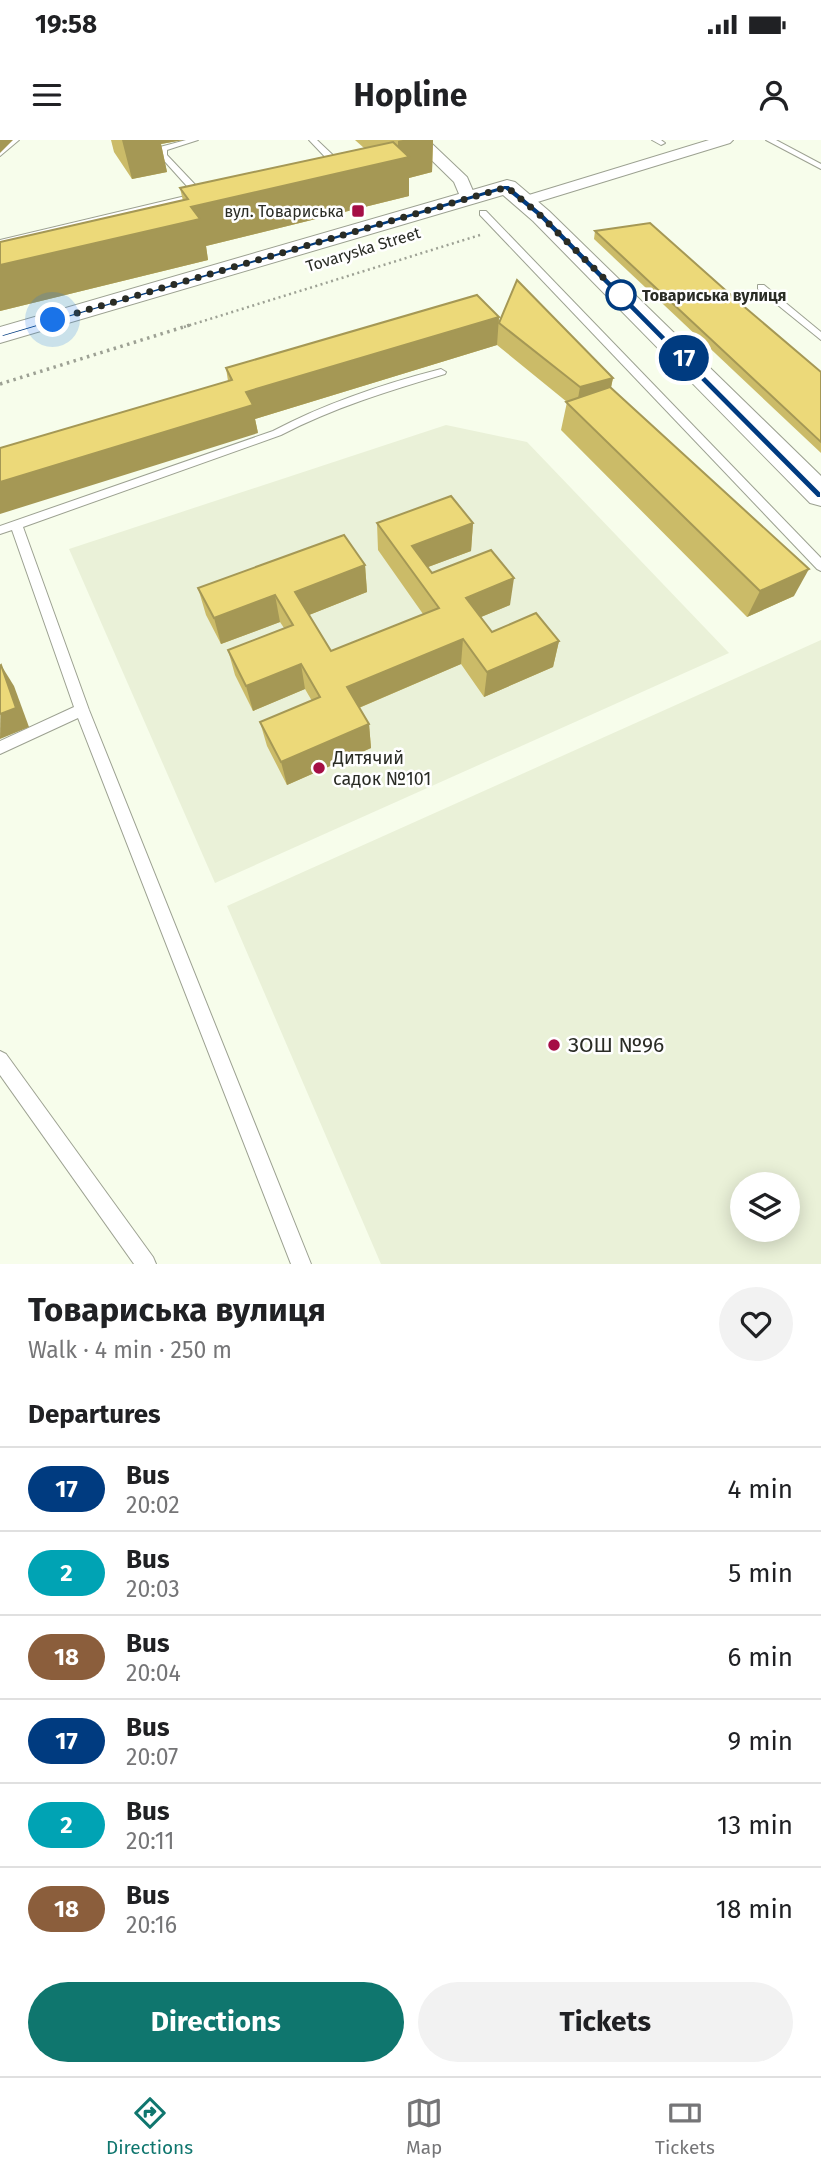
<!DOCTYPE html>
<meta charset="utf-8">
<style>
body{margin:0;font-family:"Fira Sans",sans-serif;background:#f2f2f2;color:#202124;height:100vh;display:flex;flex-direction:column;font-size:26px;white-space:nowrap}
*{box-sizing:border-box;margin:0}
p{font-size:23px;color:#757577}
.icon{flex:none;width:38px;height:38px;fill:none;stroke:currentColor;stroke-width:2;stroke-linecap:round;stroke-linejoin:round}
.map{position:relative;height:1124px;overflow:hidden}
.side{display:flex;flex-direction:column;background:#fff;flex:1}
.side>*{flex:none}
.badge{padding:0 14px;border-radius:23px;font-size:24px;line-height:46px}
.fabs{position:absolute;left:730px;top:1032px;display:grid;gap:14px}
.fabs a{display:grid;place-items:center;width:70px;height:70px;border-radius:50%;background:#fff;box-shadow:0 4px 18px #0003;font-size:35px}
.you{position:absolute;width:35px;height:35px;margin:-18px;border:5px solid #fff;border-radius:50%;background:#1a73e8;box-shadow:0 0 0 10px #1a73e833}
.map>.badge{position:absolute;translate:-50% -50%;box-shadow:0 0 0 4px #fff}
h2{padding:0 28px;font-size:26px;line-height:63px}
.round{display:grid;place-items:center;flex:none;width:74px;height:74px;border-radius:37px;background:#f2f2f2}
.head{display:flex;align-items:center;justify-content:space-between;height:119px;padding:0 28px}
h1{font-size:33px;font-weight:700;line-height:52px}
.cta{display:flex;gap:14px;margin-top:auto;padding:14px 28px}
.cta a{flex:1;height:80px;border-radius:42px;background:#0f766e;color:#fff;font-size:28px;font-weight:700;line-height:80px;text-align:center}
.cta a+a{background:#f2f2f2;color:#202124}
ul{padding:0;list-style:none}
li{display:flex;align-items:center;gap:21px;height:84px;padding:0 28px;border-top:2px solid #e0e0e0}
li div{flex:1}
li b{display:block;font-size:26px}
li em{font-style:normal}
li .badge{min-width:77px;font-weight:700;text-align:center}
.status{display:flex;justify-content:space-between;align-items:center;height:49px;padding:0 35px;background:#fff;direction:ltr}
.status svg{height:19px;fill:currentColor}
header{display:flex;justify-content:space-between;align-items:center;height:91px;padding:0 28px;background:#fff;font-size:32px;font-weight:700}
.menu{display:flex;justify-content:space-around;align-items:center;height:98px;border-top:2px solid #e0e0e0;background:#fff;font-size:19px;color:#757577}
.menu a{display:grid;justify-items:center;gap:4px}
.menu .current{color:#0f766e}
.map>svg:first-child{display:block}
</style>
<div class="status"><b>19:58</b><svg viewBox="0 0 49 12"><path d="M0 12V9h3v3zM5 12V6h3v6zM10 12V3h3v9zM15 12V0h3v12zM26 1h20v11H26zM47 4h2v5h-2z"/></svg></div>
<header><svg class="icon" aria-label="menu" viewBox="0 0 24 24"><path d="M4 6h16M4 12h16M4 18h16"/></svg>Hopline<svg class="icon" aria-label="person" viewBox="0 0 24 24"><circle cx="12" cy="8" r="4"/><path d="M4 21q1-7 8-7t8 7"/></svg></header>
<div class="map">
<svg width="821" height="1124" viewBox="0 0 821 1124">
<rect width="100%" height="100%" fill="#f7fdeb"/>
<g fill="#eaf1d8" fill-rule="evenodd">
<path d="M446 285 527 302 729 513 215 743 69 409Z"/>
<path d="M821 500V1124H381L227 766ZM742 1045H788V1090H742Z"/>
</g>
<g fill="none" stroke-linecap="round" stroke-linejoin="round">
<defs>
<g id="lane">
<path d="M11 0H19L0 16V10Z"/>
<path d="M186 0H198L167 10V15L203 53V57L0 106V100L194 54 159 15 160 7Z"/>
<path d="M309 0H317L336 18V22L328 29H322V25L328 20Z"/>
<path d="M652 0H661L665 3 661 5Z"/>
<path d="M766 0H776L821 24V29Z"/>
<path d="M480 71H486L821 418V431L817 429 480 75Z"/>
<path d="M758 145H764L821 192V200L758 149Z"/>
<path d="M441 229 446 232 445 234C388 251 333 268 281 295L23 387 89 570 311 1124H291L78 578 0 614V601L74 567 12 390 0 394V386L273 291C326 263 383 244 441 229Z"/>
<path d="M0 911 6 914 153 1117 156 1124H134L0 935Z"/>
</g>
<g id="street">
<path d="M411 0H428L467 37 476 58 474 61H462L454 42Z"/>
<path d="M709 0H733L730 3 531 64H519L517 61 519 58Z"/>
</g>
<path id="secondary" d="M507 40 515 42 549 71 821 336V366L810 363 533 81 503 55 0 203V187Z"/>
</defs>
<use href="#lane" stroke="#9ca191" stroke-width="2"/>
<use href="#street" stroke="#9ca191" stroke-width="2"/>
<use href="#secondary" stroke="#9ca191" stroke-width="2"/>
<path stroke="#9da194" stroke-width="2.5" stroke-dasharray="2 3.5" stroke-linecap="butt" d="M184 187 480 95"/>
<path stroke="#9da194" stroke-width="3.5" stroke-dasharray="2.5 4.5" stroke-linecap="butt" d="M0 244 190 185"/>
<use href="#lane" fill="#fff" fill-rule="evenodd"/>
<use href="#street" fill="#fff" fill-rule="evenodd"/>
<use href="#secondary" fill="#fff" fill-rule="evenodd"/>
</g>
<g fill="#cbbb68">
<path d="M111 0H183L161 4 167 32 132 39 114 12Z"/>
<path d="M355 0H433L432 32 409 38V56L206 106 208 120 0 171V102L183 61 180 48 364 8Z"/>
<path d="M595 91 741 164 821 232V313L594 99Z"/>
<path d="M499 177V183L613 238 611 248 794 456 747 477 561 290 567 262 497 205 255 279 258 293 228 241 226 228Z"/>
<path d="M377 383H473L471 411 428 427 432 433 510 465 481 477 492 492 559 501 553 527 484 557 461 524 359 568 369 584 371 608 287 645 267 606 260 582 312 561 305 549 253 571 235 535 228 510 284 488 280 482 221 504 206 475 198 448 365 425 367 452 309 475 331 511 423 474 378 410Z"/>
</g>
<g fill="#a59855">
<path d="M0 0H13L0 13Z"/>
<path d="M122 0H183L161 4 167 32 132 39Z"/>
<path d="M403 0H433L432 32 409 38V56L206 106 208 120 0 171V125L191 67 398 19V1Z"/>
<path d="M499 177 497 205 255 279 258 293 0 374V342L246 252Z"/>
<path d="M613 238 608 260 576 270 580 247Z"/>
<path d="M473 383 471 411 412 433V406Z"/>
<path d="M365 425 367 452 299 479 295 452Z"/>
<path d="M809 429 794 456 747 477 760 451Z"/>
<path d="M514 438 510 465 464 484 466 458Z"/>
<path d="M275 455 280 482 221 504 214 478Z"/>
<path d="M463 499 461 524 349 572 347 547Z"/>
<path d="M559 501 553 527 484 557 487 532Z"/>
<path d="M301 524 305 549 253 571 246 546Z"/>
<path d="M1 525 14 546 29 587 0 599Z"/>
<path d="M369 584 371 608 287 645 281 622Z"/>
</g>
<g fill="#ecd979" stroke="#a59855" stroke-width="2">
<path d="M393 2 409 17 191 67 200 79 0 125V102L188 59 180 48Z"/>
<path d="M650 83 741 164 821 232V302L595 91Z"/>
<path d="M517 140 613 238 580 247 499 183Z"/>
<path d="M477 155 499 177 246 252 253 265 0 342V308L232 240 226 228Z"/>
<path d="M610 247 809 429 760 451 566 262Z"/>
<path d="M451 356 473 383 412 406 432 433 491 410 514 438 466 458 492 492 536 473 559 501 487 532 463 499 347 547 369 584 281 622 260 582 320 557 301 524 246 546 228 510 293 485 275 455 214 478 198 448 344 395 365 425 295 452 331 511 439 468 377 383Z"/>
<path d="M1 525 16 568 0 574V526Z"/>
</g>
<path fill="#003b80" stroke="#fff" stroke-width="2" d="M504 45H509L544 74 821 352V358H817L538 77 505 50 3 197 0 195Z"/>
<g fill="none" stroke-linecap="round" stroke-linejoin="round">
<path stroke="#2a2c25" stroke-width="7" stroke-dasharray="0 12.6" d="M53 180 507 47 541 76 621 155"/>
</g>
<g fill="#a50e45" stroke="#fff" stroke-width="2.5">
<rect x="351" y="64" width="14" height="14" rx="3.5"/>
<circle cx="319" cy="628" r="7"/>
<circle cx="554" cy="905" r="7"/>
</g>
<circle fill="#fff" stroke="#003b80" stroke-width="3.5" cx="621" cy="155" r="14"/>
<g text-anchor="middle" stroke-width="5" stroke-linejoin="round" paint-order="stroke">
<g font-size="16" fill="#2a2c25" stroke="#fff" text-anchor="end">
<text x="344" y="77">вул. Товариська</text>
</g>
<g font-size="16" fill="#2a2c25" stroke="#fff">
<text transform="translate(363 109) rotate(-17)" y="6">Tovaryska Street</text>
</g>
<g font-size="16" font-weight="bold" fill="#2a2c25" stroke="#fff" text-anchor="start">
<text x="642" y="161">Товариська вулиця</text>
</g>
<g font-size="18" fill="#2a2c25" stroke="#fff" text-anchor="start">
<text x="333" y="624">Дитячий<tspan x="333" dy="21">садок №101</tspan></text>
</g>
<g font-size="21" fill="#2a2c25" stroke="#fff" text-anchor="start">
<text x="568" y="912">ЗОШ №96</text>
</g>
</g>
</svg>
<div class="fabs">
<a><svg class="icon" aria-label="layers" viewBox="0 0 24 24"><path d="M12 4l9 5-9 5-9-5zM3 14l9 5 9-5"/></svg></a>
</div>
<div class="you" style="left:53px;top:180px"></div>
<b class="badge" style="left:684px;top:218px;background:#003b80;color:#fff">17</b>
</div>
<section class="side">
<div class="head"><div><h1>Товариська вулиця</h1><p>Walk · 4 min · 250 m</p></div><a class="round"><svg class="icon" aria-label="heart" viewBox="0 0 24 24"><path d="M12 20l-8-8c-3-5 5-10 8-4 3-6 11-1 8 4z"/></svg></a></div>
<h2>Departures</h2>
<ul>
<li><span class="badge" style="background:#003b80;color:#fff">17</span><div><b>Bus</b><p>20:02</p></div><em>4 min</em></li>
<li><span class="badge" style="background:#00a3b4;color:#fff">2</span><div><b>Bus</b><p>20:03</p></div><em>5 min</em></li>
<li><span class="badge" style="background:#8b5e3c;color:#fff">18</span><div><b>Bus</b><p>20:04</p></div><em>6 min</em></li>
<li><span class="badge" style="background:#003b80;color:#fff">17</span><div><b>Bus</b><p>20:07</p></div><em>9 min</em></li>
<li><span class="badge" style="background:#00a3b4;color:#fff">2</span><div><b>Bus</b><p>20:11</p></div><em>13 min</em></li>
<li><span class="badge" style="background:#8b5e3c;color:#fff">18</span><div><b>Bus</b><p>20:16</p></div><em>18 min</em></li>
</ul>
<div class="cta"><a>Directions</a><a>Tickets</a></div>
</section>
<nav class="menu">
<a class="current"><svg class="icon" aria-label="directions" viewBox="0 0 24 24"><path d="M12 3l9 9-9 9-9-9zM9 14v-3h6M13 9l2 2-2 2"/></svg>Directions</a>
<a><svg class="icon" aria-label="map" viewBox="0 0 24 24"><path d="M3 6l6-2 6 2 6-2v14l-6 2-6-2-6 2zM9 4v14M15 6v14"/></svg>Map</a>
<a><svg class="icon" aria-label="tickets" viewBox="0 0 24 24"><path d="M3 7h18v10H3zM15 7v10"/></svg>Tickets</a>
</nav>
